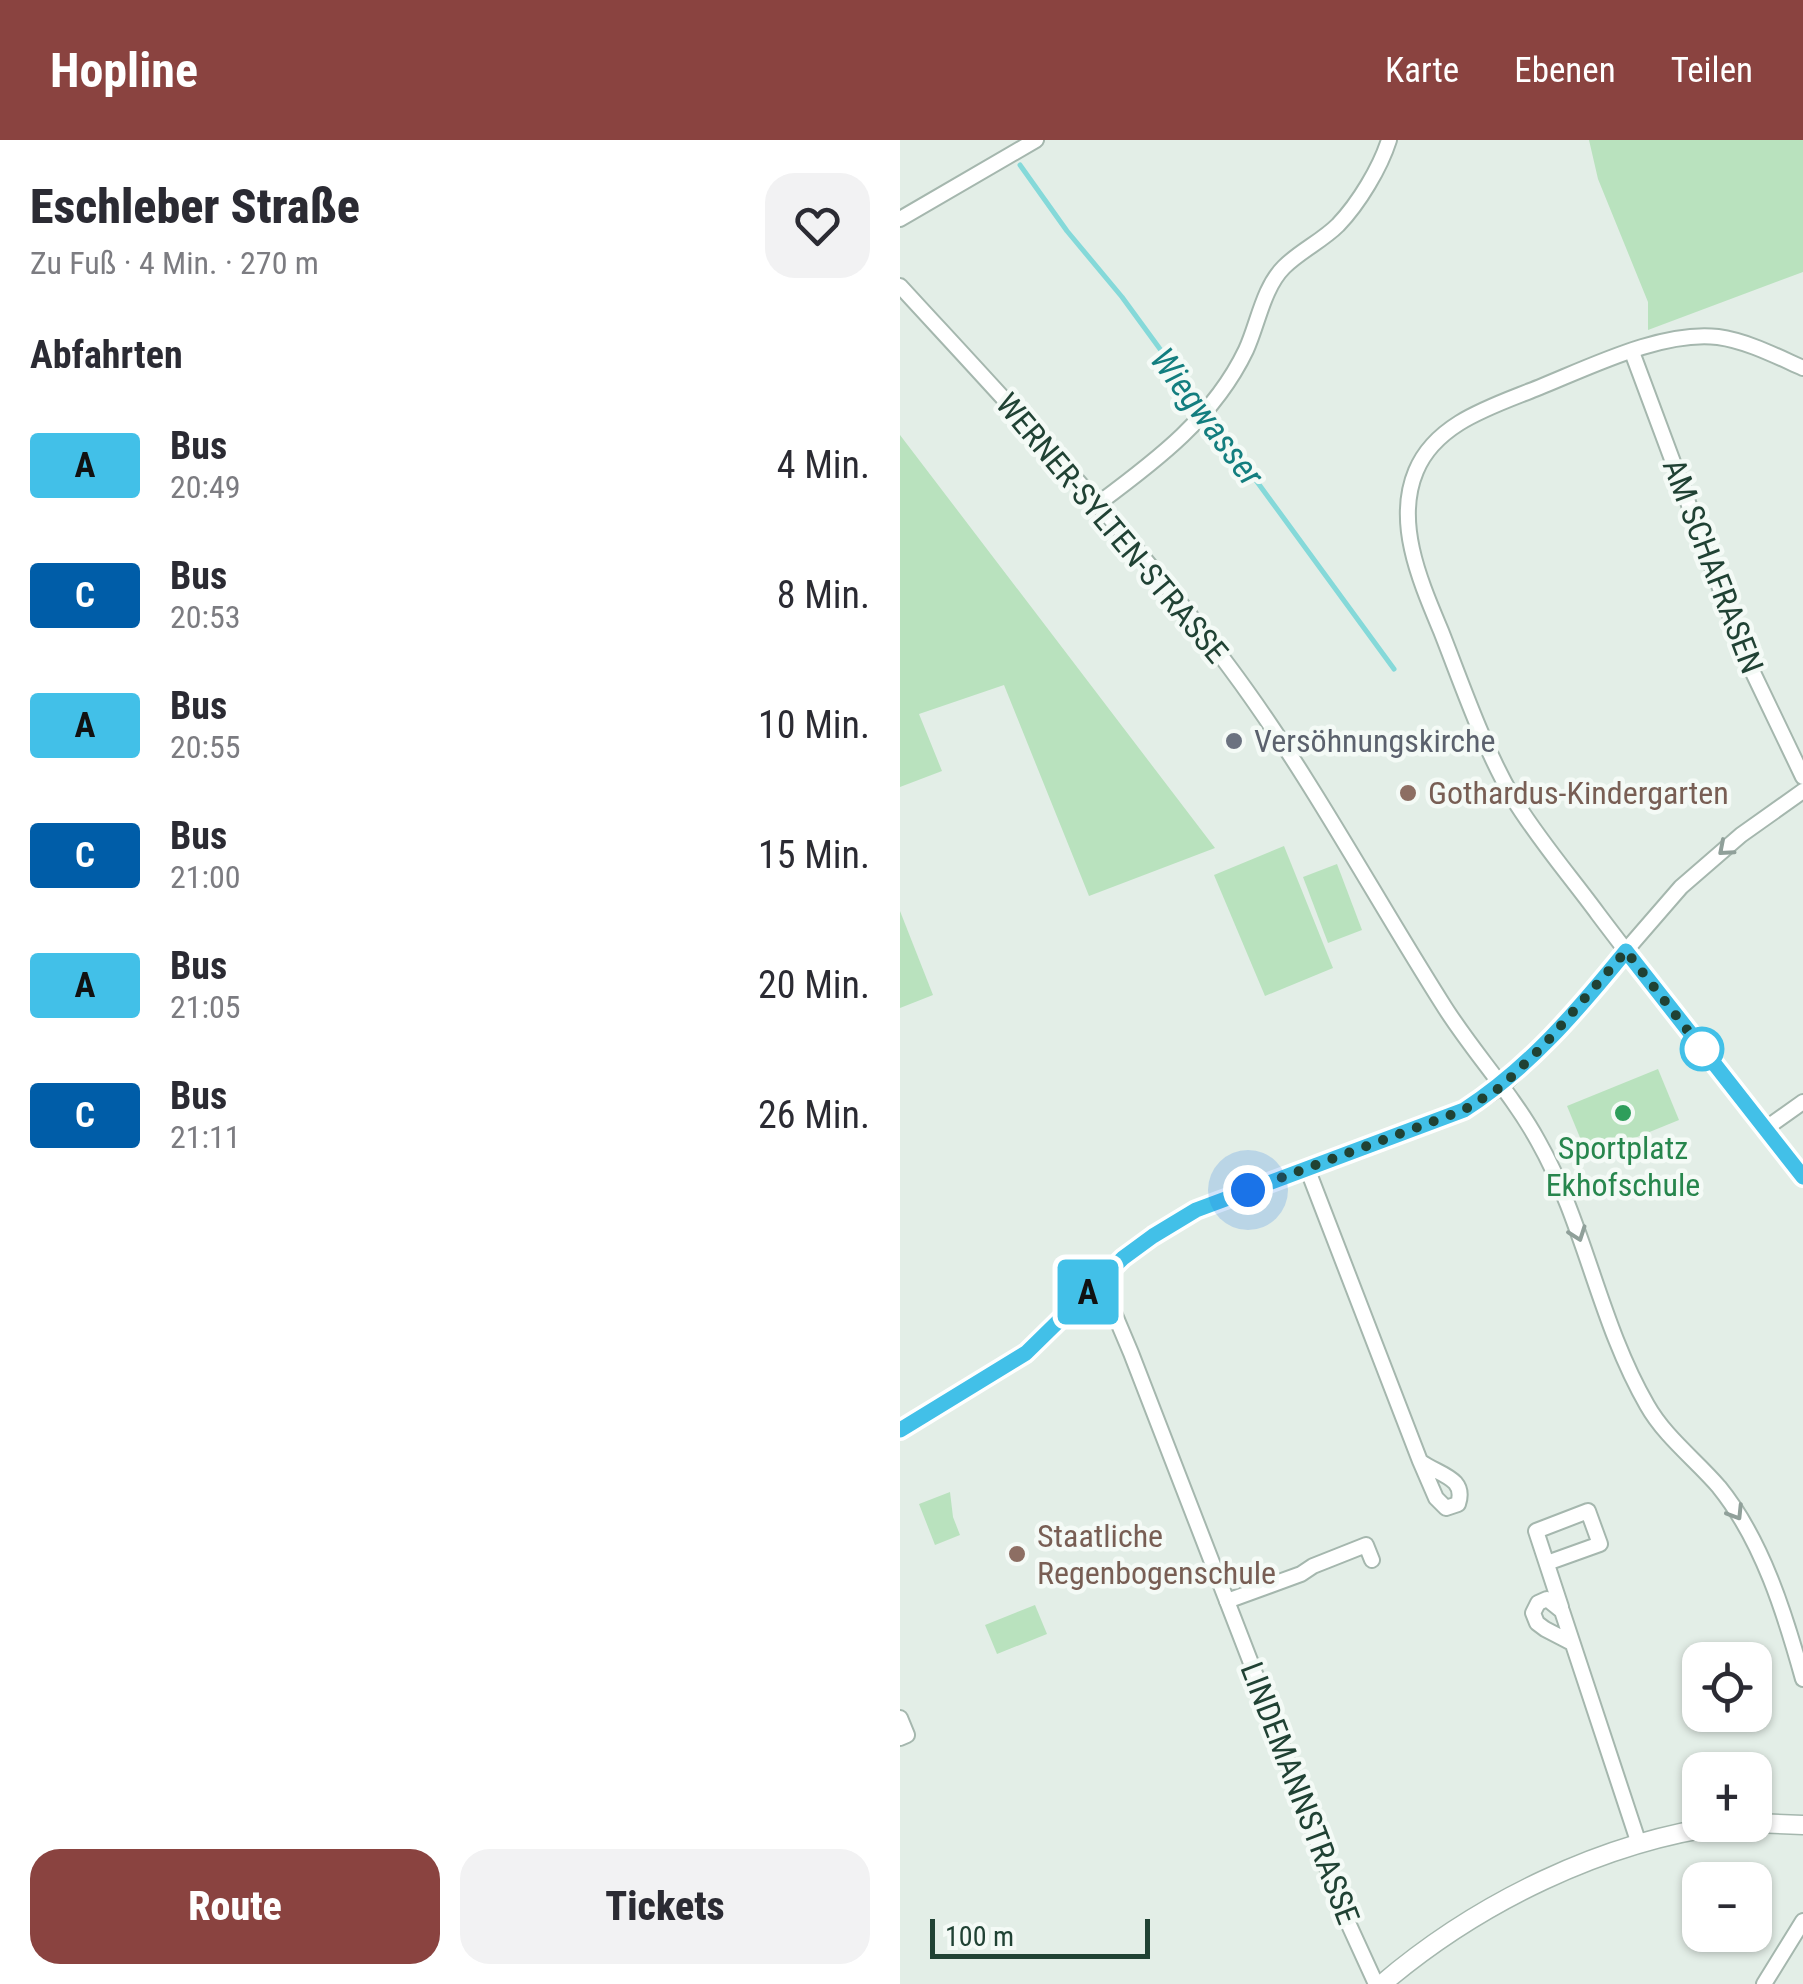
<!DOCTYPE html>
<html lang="de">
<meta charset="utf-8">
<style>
body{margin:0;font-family:"Roboto Condensed",sans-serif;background:#f2f2f3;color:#2b2b33;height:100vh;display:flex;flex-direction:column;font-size:38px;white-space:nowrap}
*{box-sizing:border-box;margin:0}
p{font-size:32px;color:#7c7c81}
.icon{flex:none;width:55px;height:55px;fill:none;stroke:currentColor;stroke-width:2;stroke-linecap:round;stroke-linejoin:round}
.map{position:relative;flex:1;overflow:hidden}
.panel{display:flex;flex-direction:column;background:#fff;width:900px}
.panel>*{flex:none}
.badge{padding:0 20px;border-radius:8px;font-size:35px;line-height:65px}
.fabs{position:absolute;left:782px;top:1502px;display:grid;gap:20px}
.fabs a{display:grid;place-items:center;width:90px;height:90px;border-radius:20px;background:#fff;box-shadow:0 2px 8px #0004;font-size:50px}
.scale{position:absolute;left:30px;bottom:25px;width:220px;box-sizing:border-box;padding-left:10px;border:5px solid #204234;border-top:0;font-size:28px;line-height:35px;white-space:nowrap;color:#204234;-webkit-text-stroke:8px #f4faf6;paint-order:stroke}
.you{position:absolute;width:50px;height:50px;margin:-25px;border:8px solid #fff;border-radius:50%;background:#1a73e8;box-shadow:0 0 0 15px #1a73e833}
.map>.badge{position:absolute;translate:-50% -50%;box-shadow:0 0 0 5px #fff}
h2{padding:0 30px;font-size:38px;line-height:90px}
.round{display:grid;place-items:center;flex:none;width:105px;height:105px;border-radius:30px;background:#f2f2f3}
.head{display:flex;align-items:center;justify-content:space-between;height:170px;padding:0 30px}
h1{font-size:48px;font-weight:800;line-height:75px}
.button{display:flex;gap:20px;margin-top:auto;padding:20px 30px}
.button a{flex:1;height:115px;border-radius:30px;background:#8a4340;color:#fff;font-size:40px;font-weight:800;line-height:115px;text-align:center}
.button a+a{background:#f2f2f3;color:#2b2b33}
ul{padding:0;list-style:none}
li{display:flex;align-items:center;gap:30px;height:130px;padding:0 30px}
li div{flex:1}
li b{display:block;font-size:38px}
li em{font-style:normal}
li .badge{min-width:110px;font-weight:700;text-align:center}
header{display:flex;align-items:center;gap:60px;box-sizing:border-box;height:140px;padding:0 50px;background:#8a4340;color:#fff}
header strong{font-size:48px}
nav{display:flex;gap:55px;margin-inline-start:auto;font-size:35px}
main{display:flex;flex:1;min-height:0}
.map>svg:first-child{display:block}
</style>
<header>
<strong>Hopline</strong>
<nav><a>Karte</a><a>Ebenen</a><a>Teilen</a></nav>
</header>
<main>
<section class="panel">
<div class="head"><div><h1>Eschleber Straße</h1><p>Zu Fuß · 4 Min. · 270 m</p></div><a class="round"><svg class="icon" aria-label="heart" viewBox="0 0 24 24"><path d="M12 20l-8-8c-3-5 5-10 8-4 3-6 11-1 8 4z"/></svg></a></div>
<h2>Abfahrten</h2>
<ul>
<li><span class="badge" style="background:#42c0e8;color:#111">A</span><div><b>Bus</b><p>20:49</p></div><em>4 Min.</em></li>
<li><span class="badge" style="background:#005da8;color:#fff">C</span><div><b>Bus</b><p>20:53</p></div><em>8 Min.</em></li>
<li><span class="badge" style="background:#42c0e8;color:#111">A</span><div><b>Bus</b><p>20:55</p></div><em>10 Min.</em></li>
<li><span class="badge" style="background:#005da8;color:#fff">C</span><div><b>Bus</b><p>21:00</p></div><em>15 Min.</em></li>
<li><span class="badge" style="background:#42c0e8;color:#111">A</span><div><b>Bus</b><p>21:05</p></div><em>20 Min.</em></li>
<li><span class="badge" style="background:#005da8;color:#fff">C</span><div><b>Bus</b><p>21:11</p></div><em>26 Min.</em></li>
</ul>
<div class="button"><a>Route</a><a>Tickets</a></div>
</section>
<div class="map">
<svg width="903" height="1844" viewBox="0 0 903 1844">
<rect width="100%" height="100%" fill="#e3eee7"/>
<g fill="#b9e2be">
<path d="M689 0H903V132L748 190V162L698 39Z"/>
<path d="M0 295 315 708 189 756 104 545 19 574 42 631 0 647Z"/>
<path d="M384 706 433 828 365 856 314 735Z"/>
<path d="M437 724 462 790 428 803 403 737Z"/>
<path d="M0 771 33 855 0 868Z"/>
<path d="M758 929 779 980 688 1017 667 966Z"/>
<path d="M50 1352 53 1377 60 1395 35 1405 19 1364Z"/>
<path d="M135 1465 147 1494 97 1514 85 1485Z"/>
</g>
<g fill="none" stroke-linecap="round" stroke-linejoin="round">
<path stroke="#85d9d9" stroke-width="5" d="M120 25 167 91 222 157 494 529"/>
<defs>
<g id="minor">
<path d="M0 79 136 0"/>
<path d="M0 146C114 270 230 392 330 528 409 634 471 751 542 863 571 910 611 952 638 1001 685 1084 699 1182 747 1265 765 1297 796 1320 819 1347 862 1400 885 1474 903 1539"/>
<path d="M732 212 846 518 903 637"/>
<path d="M903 228C876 216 847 201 818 197 760 190 684 230 630 251 587 268 535 285 516 331 494 383 521 443 541 491 563 547 583 606 613 658 638 699 670 736 698 774 765 863 835 949 903 1037"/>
<path d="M199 363C257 320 314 277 346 210 358 184 363 148 384 127 400 111 422 101 438 85 459 63 480 28 489 0"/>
<path d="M865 989 903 962"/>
<path d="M407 1028 520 1321 536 1358 546 1368 558 1364C567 1337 538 1335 520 1321"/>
<path d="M193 1146 212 1168 231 1213 356 1536 444 1774 476 1844"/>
<path d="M0 1290 125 1213 223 1118 253 1096 296 1070 565 970 601 947 644 905 781 747 841 695 903 651"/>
<path d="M647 1423 700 1404 688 1371 636 1391 661 1467"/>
<path d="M327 1461 401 1434 413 1426 466 1405 472 1420"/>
<path d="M672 1503 645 1489 637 1483 633 1473 638 1463 647 1459 662 1471 739 1704"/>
<path d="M0 1578 7 1595 0 1598"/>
<path d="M864 1844 903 1781"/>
</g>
<g id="tertiary">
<path d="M855 1683 903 1685"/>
<path d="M482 1844C577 1763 703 1701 827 1685"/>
</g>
</defs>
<use href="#minor" stroke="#a5b7ae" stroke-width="18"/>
<use href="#tertiary" stroke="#a5b7ae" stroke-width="21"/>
<use href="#minor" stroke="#fff" stroke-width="14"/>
<use href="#tertiary" stroke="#fff" stroke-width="18"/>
</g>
<defs><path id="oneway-chevron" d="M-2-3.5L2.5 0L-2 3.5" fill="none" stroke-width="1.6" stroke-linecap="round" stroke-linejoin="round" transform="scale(2.5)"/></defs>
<g stroke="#90a09a">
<use href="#oneway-chevron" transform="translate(825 709) rotate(139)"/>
<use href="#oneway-chevron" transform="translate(678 1094) rotate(70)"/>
<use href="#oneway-chevron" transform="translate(836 1373) rotate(58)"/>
</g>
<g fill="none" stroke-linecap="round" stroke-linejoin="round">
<defs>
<path id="line" d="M0 1290 126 1213 223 1118 253 1096 296 1070 564 970C629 928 678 870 726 811L903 1037"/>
</defs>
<use href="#line" stroke="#fff" stroke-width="22"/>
<use href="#line" stroke="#42c0e8" stroke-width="15"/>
<path stroke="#204234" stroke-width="10" stroke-dasharray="0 18" d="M348 1050 564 970 601 947 644 905 726 811 802 909"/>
</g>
<circle fill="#6b7280" stroke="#f4faf6" stroke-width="4" cx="334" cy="601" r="10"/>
<g fill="#8d6e63" stroke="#f4faf6" stroke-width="4">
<circle cx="508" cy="653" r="10"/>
<circle cx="117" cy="1414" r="10"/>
</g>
<circle fill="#fff" stroke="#42c0e8" stroke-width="5" cx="802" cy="909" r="20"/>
<circle fill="#2e9e5b" stroke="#f4faf6" stroke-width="4" cx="723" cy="973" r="10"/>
<g text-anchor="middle" stroke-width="9" stroke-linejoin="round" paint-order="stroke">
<g font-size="32" fill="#204234" stroke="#f4faf6">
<text transform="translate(212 388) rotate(50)" y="11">WERNER-SYLTEN-STRASSE</text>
<text transform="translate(813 426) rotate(69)" y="11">AM SCHAFRASEN</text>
<text transform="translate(400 1653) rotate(69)" y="11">LINDEMANNSTRASSE</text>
</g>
<g font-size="32" fill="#5b616d" stroke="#f4faf6" text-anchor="start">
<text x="354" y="612">Versöhnungskirche</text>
</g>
<g font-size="32" fill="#785e54" stroke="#f4faf6" text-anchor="start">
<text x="528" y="664">Gothardus-Kindergarten</text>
<text x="137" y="1407">Staatliche<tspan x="137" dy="37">Regenbogenschule</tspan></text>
</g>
<g font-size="32" fill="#27864d" stroke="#f4faf6">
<text x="723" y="1019">Sportplatz<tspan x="723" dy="37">Ekhofschule</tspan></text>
</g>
<g font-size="35" font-style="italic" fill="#137e7f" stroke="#f4faf6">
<text transform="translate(307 277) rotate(53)" y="12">Wiegwasser</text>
</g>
</g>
</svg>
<div class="fabs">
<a><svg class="icon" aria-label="locate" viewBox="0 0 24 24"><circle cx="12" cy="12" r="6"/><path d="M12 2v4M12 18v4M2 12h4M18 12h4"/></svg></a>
<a>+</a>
<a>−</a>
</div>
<div class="scale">100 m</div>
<div class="you" style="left:348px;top:1050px"></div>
<b class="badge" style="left:188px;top:1152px;background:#42c0e8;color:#111">A</b>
</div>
</main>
